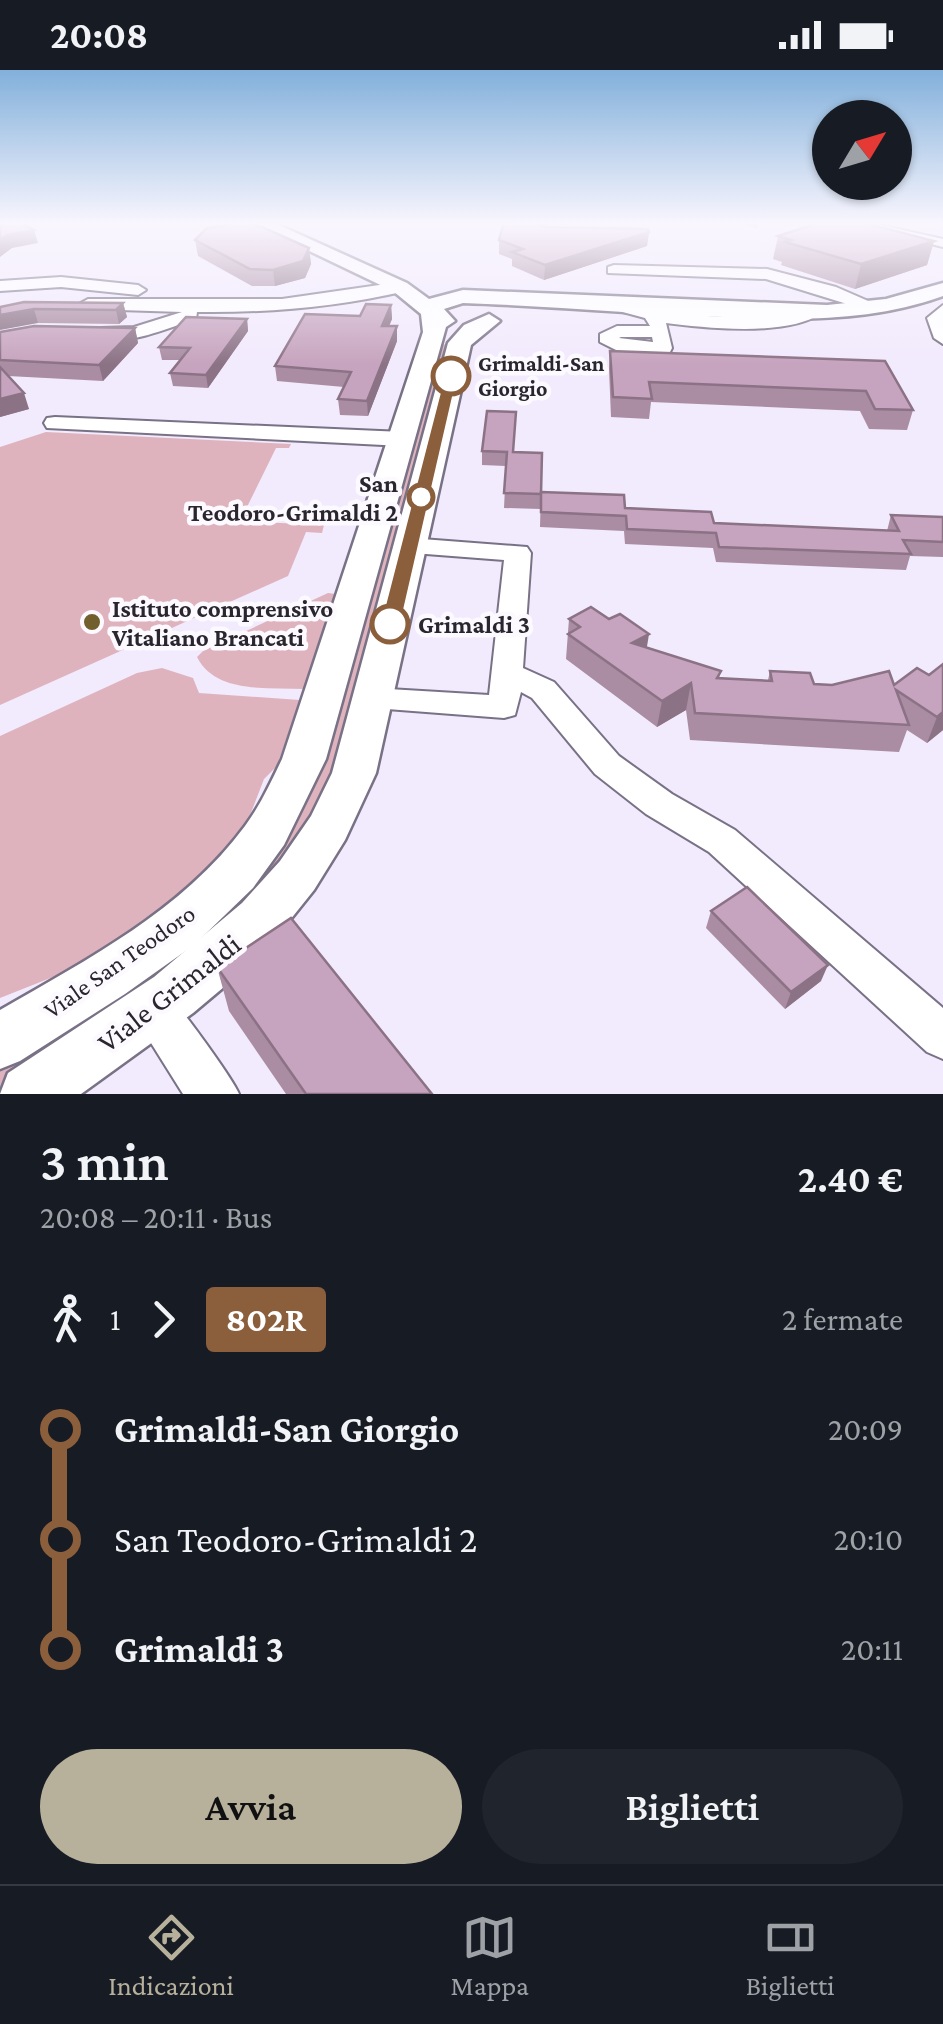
<!DOCTYPE html>
<html lang="it">
<meta charset="utf-8">
<style>
body{margin:0;font-family:"Crimson Pro",serif;background:#20242c;color:#f1f3f6;height:100vh;display:flex;flex-direction:column;font-size:38px;white-space:nowrap}
*{box-sizing:border-box;margin:0}
p{font-size:32px;color:#9ea1a6}
.icon{flex:none;width:55px;height:55px;fill:none;stroke:currentColor;stroke-width:2;stroke-linecap:round;stroke-linejoin:round}
.map{position:relative;height:1024px;overflow:hidden}
.side{display:flex;flex-direction:column;background:#171b24;flex:1}
.side>*{flex:none}
.badge{padding:0 20px;border-radius:8px;font-size:35px;line-height:65px}
.needle{width:65px;rotate:52deg}
.fabs{position:absolute;left:812px;top:30px;display:grid;gap:20px}
.fabs a{display:grid;place-items:center;width:100px;height:100px;border-radius:50%;background:#171b24;box-shadow:0 2px 8px #0004;font-size:50px}
.map>.badge{position:absolute;translate:-50% -50%;box-shadow:0 0 0 5px #fff}
.legs{display:flex;align-items:center;gap:15px;height:110px;padding:0 40px;font-size:32px}
.legs p{margin-inline-start:auto}
.summary{display:flex;align-items:center;justify-content:space-between;height:170px;padding:0 40px}
h1{font-size:55px;font-weight:600;line-height:75px}
.cta{display:flex;gap:20px;margin-top:auto;padding:20px 40px}
.cta a{flex:1;height:115px;border-radius:60px;background:#b7b19c;color:#111;font-size:40px;font-weight:600;line-height:115px;text-align:center}
.cta a+a{background:#20242c;color:#f1f3f6}
ul{padding:0 40px;list-style:none}
li{display:flex;align-items:center;gap:35px;height:110px;font-size:38px}
li i{display:grid;place-items:center;width:15px;height:100%;margin:0 12px;background:currentColor}
li i::after{content:'';width:25px;height:25px;margin:-12px;border:8px solid;border-radius:50%;background:#171b24}
li p{margin-inline-start:auto}
li:first-child i{background:linear-gradient(#0000 50%,currentColor 0)}
li:last-child i{background:linear-gradient(currentColor 50%,#0000 0)}
.status{display:flex;justify-content:space-between;align-items:center;height:70px;padding:0 50px;background:#171b24;direction:ltr}
.status svg{height:28px;fill:currentColor}
.dock{display:flex;justify-content:space-around;align-items:center;height:140px;border-top:2px solid #363941;background:#171b24;font-size:28px;color:#9ea1a6}
.dock a{display:grid;justify-items:center;gap:5px}
.dock .on{color:#b7b19c}
.map>svg:first-child{display:block}
</style>
<div class="status"><b>20:08</b><svg viewBox="0 0 49 12"><path d="M0 12V9h3v3zM5 12V6h3v6zM10 12V3h3v9zM15 12V0h3v12zM26 1h20v11H26zM47 4h2v5h-2z"/></svg></div>
<div class="map">
<svg width="943" height="1024" viewBox="0 0 943 1024">
<rect width="100%" height="100%" fill="#f2eafd"/>
<g fill="#deb3bd">
<path d="M448 274 336 702 295 783 142 928 0 1020V992L233 826 440 275Z"/>
<path d="M46 362 291 374 289 378H276L244 443 261 444 259 452 324 455 322 463 306 462 288 506 0 635V377Z"/>
<path d="M328 523 336 524 305 619C266 617 216 624 197 587L203 581Z"/>
<path d="M162 598 193 608 199 623 300 630 277 696 264 709 247 753 212 795 185 822 106 876 63 903 0 928V666L137 603Z"/>
</g>
<g fill="none" stroke-linecap="round" stroke-linejoin="round">
<defs>
<g id="minor">
<path d="M843 152H867L943 169V177Z"/>
<path d="M614 195 767 199 836 217 882 237 873 242 766 209 608 203V197Z"/>
<path d="M61 207 138 215 146 220 138 225 61 217 0 221V211Z"/>
<path d="M400 212 408 217 406 221C337 237 267 243 197 242L196 249C169 257 117 282 92 263L101 258 134 257 182 242 88 239 79 234 88 229H282Z"/>
<path d="M625 232C687 248 749 253 812 238L821 243C789 267 705 258 666 253L672 278 670 282H620L600 272V264L617 256H650L645 248 619 241 616 237ZM652 267 653 272 619 268 621 267Z"/>
<path d="M943 235V274L934 268 927 248Z"/>
<path d="M55 347 403 362 414 369 403 376 47 358 44 353 47 348Z"/>
<path d="M409 468 527 477 531 483 523 598 554 612 619 686 672 724 735 760 943 938V989L927 982 709 782 646 744 595 704 532 628 521 622 515 645 504 648 361 637 356 629 361 621 372 618 489 625 504 490 400 482 396 476Z"/>
<path d="M153 920C158 922 164 923 168 926 180 935 234 1011 239 1024H183L131 941 138 926Z"/>
</g>
<g id="major">
<path d="M249 152H272L407 213 429 229 463 220 827 235 886 229 943 213V226C871 252 798 250 723 247 636 244 550 236 463 233L444 239 455 251 446 257 326 689 284 775 253 818 194 875 125 924 20 991 0 999V940C88 889 183 840 245 756 260 736 271 712 282 689L423 262 421 244 393 221Z"/>
<path d="M489 244 500 251 471 275 376 703 345 770 314 820 278 865 237 906 193 943 81 1024H0L8 1003 154 907 242 833 280 791 311 746 332 703 448 273 464 255Z"/>
</g>
</defs>
<use href="#minor" stroke="#797185" stroke-width="4"/>
<use href="#major" stroke="#797185" stroke-width="5"/>
<use href="#minor" fill="#fff" fill-rule="evenodd"/>
<use href="#major" fill="#fff" fill-rule="evenodd"/>
</g>
<g fill="#aa8ca3">
<path d="M734 152H758L757 158Z"/>
<path d="M540 156 547 157 649 162 647 176 544 210 512 196V189L499 184V170Z"/>
<path d="M778 166 934 171 927 195 855 219 781 195 782 192 773 189Z"/>
<path d="M195 170 309 178 311 194 305 208 275 216H252L198 186Z"/>
<path d="M123 233 127 247 119 254 38 253 0 237Z"/>
<path d="M391 235 392 249 389 256 397 271 368 346 340 345 338 329 344 317 277 311 275 296 360 246Z"/>
<path d="M247 249 248 261 208 318 173 316 170 303 181 290H162L159 277Z"/>
<path d="M135 258 138 273 103 311 8 306 29 339 0 347V262Z"/>
<path d="M610 281 885 291 913 340 907 360 869 359 860 341 651 332 649 349 611 347 609 299Z"/>
<path d="M482 381 542 383 540 439 504 438 506 396 482 395Z"/>
<path d="M541 422 625 438 714 453 887 461 891 445 943 447V487L910 486 906 500 716 492 713 478 625 474 624 461 540 457Z"/>
<path d="M569 549 647 577 721 601 719 608 768 610 770 601 814 614 894 615 917 598 943 660 927 673 907 660 899 682 690 670 686 640 657 657 566 589Z"/>
<path d="M711 841 821 911 785 939 706 858Z"/>
<path d="M217 897 432 1024H286L229 941Z"/>
</g>
<g fill="#8b7285">
<path d="M34 160 38 173 12 178 0 187V170L8 165Z"/>
<path d="M649 162 647 176 544 210 545 195Z"/>
<path d="M934 171 927 195 855 219 861 194Z"/>
<path d="M309 178 311 194 305 208 275 216 273 200Z"/>
<path d="M123 233 127 247 119 254 116 240Z"/>
<path d="M391 235 392 249 383 270 382 256Z"/>
<path d="M34 239 38 253 0 260V245Z"/>
<path d="M247 249 248 261 208 318 206 305Z"/>
<path d="M397 256V271L368 346 367 331Z"/>
<path d="M135 258 138 273 103 311 99 295Z"/>
<path d="M24 323 29 339 0 347V329Z"/>
<path d="M649 564 645 589 632 573Z"/>
<path d="M691 613 686 640 657 657 662 631Z"/>
<path d="M943 642V660L927 673 937 647Z"/>
<path d="M828 895 821 911 785 939 791 922Z"/>
</g>
<g fill="#c6a3be" stroke="#8b7285" stroke-width="2.5">
<path d="M0 152H20L34 160 8 165 0 170Z"/>
<path d="M235 152 253 153 309 178 303 191 273 200 250 199 195 170 206 159Z"/>
<path d="M504 152H540L539 155 547 157 648 159 649 162 545 195 512 182 523 179 499 170Z"/>
<path d="M821 152H861L934 171 861 194 785 172 791 170 778 166Z"/>
<path d="M24 232 123 233 116 240 34 239 0 245V237Z"/>
<path d="M366 234 391 235 382 256H397L367 331 338 329 351 302 275 296 305 244 360 246Z"/>
<path d="M186 247 247 249 206 305 170 303 190 278 159 277Z"/>
<path d="M34 256 135 258 99 295 0 290V262Z"/>
<path d="M610 281 885 291 913 340 875 339 866 321 649 312 652 329 613 327Z"/>
<path d="M0 297 24 323 0 329Z"/>
<path d="M487 341 516 342 513 382 542 383 541 424 504 423 507 382 482 381Z"/>
<path d="M541 422 624 425 625 438 711 442 714 453 899 461 891 445 943 447V472L903 470 911 484 719 477 716 463 627 459 626 446 541 442Z"/>
<path d="M591 537 609 549 620 544 649 564 632 573 721 601 717 608 772 611 770 601 810 603 814 614 832 615 889 601 894 615 917 598 929 605 943 594V642L937 647 896 620 909 655 695 643 691 613 662 631 568 564 580 557 569 549Z"/>
<path d="M747 817 828 895 791 922 711 841Z"/>
<path d="M291 848 432 1024H306L217 897Z"/>
</g>
<linearGradient id="sky" x2="0" y2="1"><stop stop-color="#82b0db"/><stop offset="0.52" stop-color="#f9f6fe"/><stop offset="1" stop-color="#f9f6fe" stop-opacity="0"/></linearGradient>
<rect width="943" height="295" fill="url(#sky)"/>
<path fill="#8b5e3c" stroke="#fff" stroke-width="2.5" d="M451 302 458 306 401 554 390 560 380 554 444 306Z"/>
<g fill="#fff" stroke="#8b5e3c" stroke-width="5">
<circle cx="451" cy="306" r="18"/>
<circle cx="421" cy="427" r="12"/>
<circle cx="390" cy="554" r="18"/>
</g>
<circle fill="#71602e" stroke="#fcfaff" stroke-width="4" cx="92" cy="552" r="10"/>
<g text-anchor="middle" stroke-width="9" stroke-linejoin="round" paint-order="stroke">
<g font-size="22" font-weight="bold" fill="#2a262f" stroke="#fcfaff" text-anchor="start">
<text x="478" y="301">Grimaldi-San<tspan x="478" dy="25">Giorgio</tspan></text>
</g>
<g font-size="25" font-weight="bold" fill="#2a262f" stroke="#fcfaff" text-anchor="end">
<text x="398" y="422">San<tspan x="398" dy="29">Teodoro-Grimaldi 2</tspan></text>
<text x="418" y="563" text-anchor="start">Grimaldi 3</text>
</g>
<g font-size="25" font-weight="bold" fill="#2a262f" stroke="#fcfaff" text-anchor="start">
<text x="112" y="547">Istituto comprensivo<tspan x="112" dy="29">Vitaliano Brancati</tspan></text>
</g>
<g font-size="25" fill="#2a262f" stroke="#fcfaff">
<text transform="translate(119 891) rotate(-35)" y="9">Viale San Teodoro</text>
</g>
<g font-size="30" fill="#2a262f" stroke="#fcfaff">
<text transform="translate(169 923) rotate(-38)" y="10">Viale Grimaldi</text>
</g>
</g>
</svg>
<div class="fabs">
<a><svg class="needle" viewBox="-14 -14 28 28"><path d="M0-13l5 13h-10z" fill="#e53935"/><path d="M0 13l5-13h-10z" fill="#9ea1a6"/></svg></a>
</div>
</div>
<section class="side">
<div class="summary"><div><h1>3 min</h1><p>20:08 – 20:11 · Bus</p></div><b>2.40 €</b></div>
<div class="legs"><svg class="icon" aria-label="walk" viewBox="0 0 24 24"><circle cx="13" cy="4" r="2"/><path d="M13 8l-2 6 4 7M11 14l-3 7M7 12l3-4h3l4 4"/></svg>1<svg class="icon" aria-label="forward" viewBox="0 0 24 24"><path d="M9 5l7 7-7 7"/></svg><b class="badge" style="background:#8b5e3c;color:#fff">802R</b><p>2 fermate</p></div>
<ul>
<li><i style="color:#8b5e3c"></i><b>Grimaldi-San Giorgio</b><p>20:09</p></li>
<li><i style="color:#8b5e3c"></i><span>San Teodoro-Grimaldi 2</span><p>20:10</p></li>
<li><i style="color:#8b5e3c"></i><b>Grimaldi 3</b><p>20:11</p></li>
</ul>
<div class="cta"><a>Avvia</a><a>Biglietti</a></div>
</section>
<nav class="dock">
<a class="on"><svg class="icon" aria-label="directions" viewBox="0 0 24 24"><path d="M12 3l9 9-9 9-9-9zM9 14v-3h6M13 9l2 2-2 2"/></svg>Indicazioni</a>
<a><svg class="icon" aria-label="map" viewBox="0 0 24 24"><path d="M3 6l6-2 6 2 6-2v14l-6 2-6-2-6 2zM9 4v14M15 6v14"/></svg>Mappa</a>
<a><svg class="icon" aria-label="tickets" viewBox="0 0 24 24"><path d="M3 7h18v10H3zM15 7v10"/></svg>Biglietti</a>
</nav>
